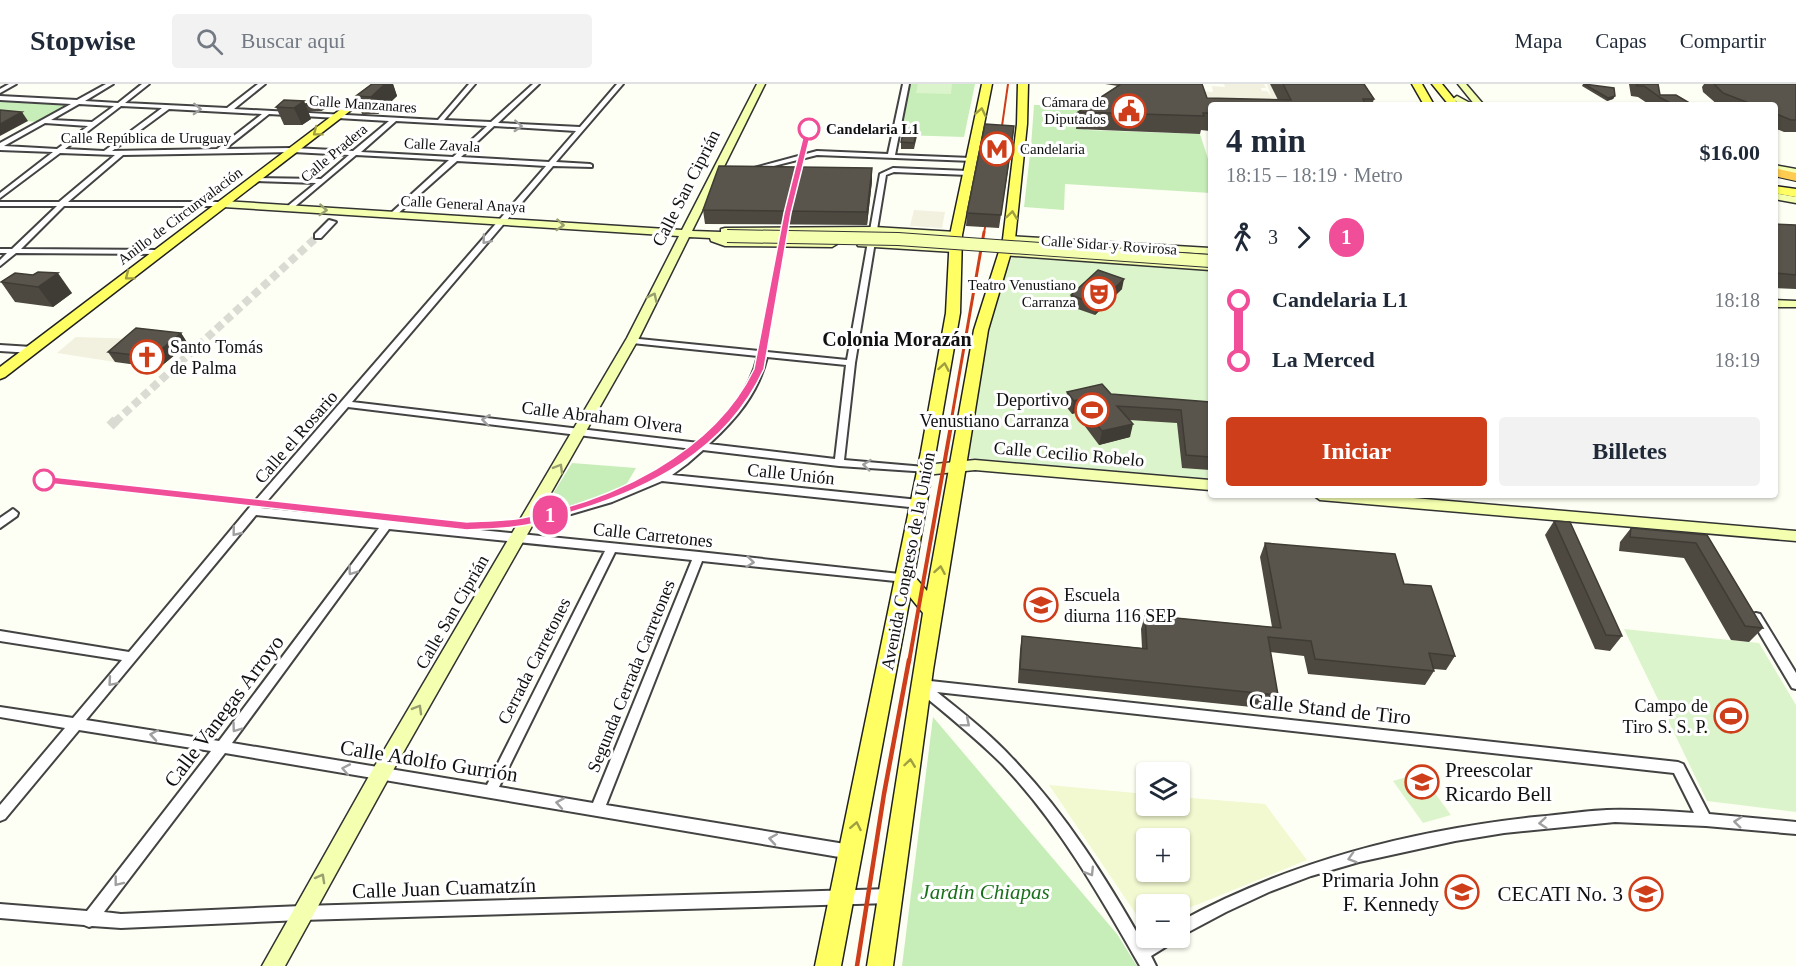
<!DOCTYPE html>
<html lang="es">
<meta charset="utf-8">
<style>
body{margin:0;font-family:"Times New Roman",serif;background:#f2f2f3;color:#1f2937;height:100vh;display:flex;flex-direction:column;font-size:22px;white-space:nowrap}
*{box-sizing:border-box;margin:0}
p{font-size:20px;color:#747a83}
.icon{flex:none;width:33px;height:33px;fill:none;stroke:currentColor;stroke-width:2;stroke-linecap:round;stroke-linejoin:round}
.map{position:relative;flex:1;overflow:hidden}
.panel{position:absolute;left:1208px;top:18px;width:570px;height:396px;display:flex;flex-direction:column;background:#fff;border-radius:6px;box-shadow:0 2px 4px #0004}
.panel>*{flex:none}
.badge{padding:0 12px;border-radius:20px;font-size:21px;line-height:39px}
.tools{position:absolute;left:1136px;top:678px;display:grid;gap:12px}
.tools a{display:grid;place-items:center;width:54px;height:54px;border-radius:6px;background:#fff;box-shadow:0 2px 4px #0004;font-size:30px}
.map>.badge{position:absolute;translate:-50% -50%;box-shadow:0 0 0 3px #fff}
.legs{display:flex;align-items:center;gap:9px;height:66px;padding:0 18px;font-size:20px}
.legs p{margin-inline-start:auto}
.head{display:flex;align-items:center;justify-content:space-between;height:102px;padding:0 18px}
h1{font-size:33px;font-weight:600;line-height:45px}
.action{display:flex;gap:12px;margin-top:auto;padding:12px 18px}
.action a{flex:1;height:69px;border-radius:6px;background:#cf3e1a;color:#fff;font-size:24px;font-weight:600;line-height:69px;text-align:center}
.action a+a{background:#f2f2f3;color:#1f2937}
ul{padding:0 18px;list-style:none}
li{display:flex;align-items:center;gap:21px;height:60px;font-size:22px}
li i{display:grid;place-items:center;width:9px;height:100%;margin:0 8px;background:currentColor}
li i::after{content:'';width:15px;height:15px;margin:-8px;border:4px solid;border-radius:50%;background:#fff}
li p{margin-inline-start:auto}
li:first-child i{background:linear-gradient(#0000 50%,currentColor 0)}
li:last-child i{background:linear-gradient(currentColor 50%,#0000 0)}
header{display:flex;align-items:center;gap:36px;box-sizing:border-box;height:84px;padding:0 30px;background:#fff;border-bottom:2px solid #e0e1e3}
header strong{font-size:28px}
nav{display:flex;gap:33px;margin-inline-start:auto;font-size:21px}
.search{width:420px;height:54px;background:#f2f2f3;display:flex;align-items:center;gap:15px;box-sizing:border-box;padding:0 21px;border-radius:6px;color:#747a83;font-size:22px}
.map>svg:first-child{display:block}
</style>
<header>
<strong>Stopwise</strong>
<div class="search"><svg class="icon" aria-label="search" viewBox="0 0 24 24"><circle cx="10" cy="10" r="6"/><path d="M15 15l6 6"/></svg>Buscar aquí</div>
<nav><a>Mapa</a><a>Capas</a><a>Compartir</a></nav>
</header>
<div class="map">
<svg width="1796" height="882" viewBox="0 0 1796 882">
<rect width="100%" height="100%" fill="#fefff4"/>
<path fill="#f2f8d0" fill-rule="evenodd" d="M1049 701 1146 710V722H1179V713L1265 720 1307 776 1179 828V820H1146V841L1144 842ZM1146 754H1179V788H1146Z"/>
<g fill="#c7eeb9">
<path d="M910 0H975L964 53 900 51Z"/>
<path d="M0 16 70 20 38 38 0 35Z"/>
<path d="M1054 16 1083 17 1084 22H1096L1086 46 1200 50 1210 81V109L1065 100 1064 126 1024 123 1030 70 1054 72V63L1031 62 1034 21H1054Z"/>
<path d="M572 379 636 384 626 401 602 411 562 425 544 424Z"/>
<path d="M933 633 1117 850 1137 882H902Z"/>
</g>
<g fill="#dcf4cb">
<path d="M918 0H952L951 10 916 9Z"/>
<path d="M1012 173 1210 185V395L968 374 983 249Z"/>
<path d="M1624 545 1759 559 1796 621V728L1707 717Z"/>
<path d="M1420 689 1451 731 1423 739 1393 697Z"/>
</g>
<g fill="#f2f1e0">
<path d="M1224 0H1264L1266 4H1261L1262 7H1267L1271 12 1267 0H1270L1280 21H1210L1206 12 1203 11 1210 31 1201 7 1213 8 1212 2 1225 3Z"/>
<path d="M914 126 945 128 942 144 910 142Z"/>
<path d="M76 253 143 255 115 278 57 269Z"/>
</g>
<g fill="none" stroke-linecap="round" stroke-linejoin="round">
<path stroke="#dadbd2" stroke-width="8" stroke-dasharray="8 4.5" stroke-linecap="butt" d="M115 338 318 152"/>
<path stroke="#dadbd2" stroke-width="10" stroke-dasharray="10 5" stroke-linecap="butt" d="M110 342 116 336"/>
<defs>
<g id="street">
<path d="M9 0H16L0 9V5Z"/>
<path d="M106 0H113L85 17 118 19 142 0H149L125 19 227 24 258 0H265L234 25 438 36 469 0H475L444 36 491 38 533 0H539L498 39 580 43 617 0H623L556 78 590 80 592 81V83L553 82 352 318 699 359C726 333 749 310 758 272L632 259 628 256 629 254 847 276 880 90 893 84 968 87 971 89 968 91 894 88 886 91 855 279 844 376 925 383 930 386 929 388 839 382 703 366 687 380 672 391 919 416 923 417 924 420 923 423 919 424 662 397 612 418 527 443 522 439 523 436C582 420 647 408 693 365L348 323 261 424 699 468 909 491 911 494 909 497 905 498 702 477 606 721 851 761 856 763 858 768 856 773 851 775 225 669 104 828 121 830 302 822 890 805 895 807 897 812 895 817 890 819 302 836 121 844 92 842 89 843 84 841 0 834V820L87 827 211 667 79 646 5 735 0 737V721L65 644 0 633V623L73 634 122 576 0 557V547L129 568 249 424 546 82 457 77 394 133H391V129L449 76 356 71 292 125 288 123 289 121 316 99 255 97 253 96V94L321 95 349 71 293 68 123 71 68 118H223L227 120 223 122H64L21 165 160 166 164 168 160 170 16 169 0 182V176L7 169H0V165H12L57 122H0V118H59L115 71 60 69 0 114V109L53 68 0 66V59L71 20 0 16V12L77 16ZM79 20 114 22 92 38 51 36ZM121 22 162 24 104 67 65 65ZM169 25 262 30 217 65 112 67ZM269 30 389 37 353 67 293 64 225 65ZM396 37 487 42 453 73 361 68ZM45 39 88 42 57 65 4 62ZM494 42 576 47 549 78 461 73ZM767 273 846 281 835 375 709 360C736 335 758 310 767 273ZM256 431 379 444 219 657 86 636ZM389 445 605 467 487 701 232 659ZM615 468 692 476 593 719 499 703Z"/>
<path d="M903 0H909L895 71 971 74 973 75V77L817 71 746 89 743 87 817 67 888 70Z"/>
<path d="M329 136 336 138 321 154H315V150Z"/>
<path d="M0 261 32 263 36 266 32 269 0 267Z"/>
<path d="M13 425 18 429 17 432 0 444V434Z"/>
<path d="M1756 529 1760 530 1796 589V605L1792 604 1750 533 1752 530Z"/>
<path d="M921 596 1678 678 1683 680 1709 730 1796 738V750L1706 742 1615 738 1504 749 1455 757 1359 778 1311 792 1269 808 1226 828 1179 853V838C1291 777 1409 747 1535 733 1559 731 1583 727 1607 726 1636 725 1665 727 1694 729L1674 689 937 608C963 629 990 650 1013 675 1065 729 1106 794 1143 859L1153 854H1174L1172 859 1151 872 1156 882H1140C1100 812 1059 740 1003 681 976 654 946 630 917 606L915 601 917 597Z"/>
</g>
<g id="secondary">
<path d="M757 0H765L692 147 721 148V145L725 144 874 143 956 148 961 151 956 154 874 149 731 150V154L724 155 836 158 837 160 832 163 725 162 711 157 710 154 689 153 639 254 387 697 285 882H262L373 685 627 254 679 152 223 123 218 120 223 117 682 146Z"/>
<path d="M1458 0H1466L1484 21H1475Z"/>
<path d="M1457 12 1470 19 1471 21H1461L1453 15Z"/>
<path d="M1774 81 1796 85V91L1774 87Z"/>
<path d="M1774 109 1796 113V119L1774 115Z"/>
<path d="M1009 152 1210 164V170L1005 157V153Z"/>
<path d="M862 157 954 162 959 165 954 168 858 162 857 160Z"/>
<path d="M1006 166 1210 180V186L1002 171V167Z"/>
<path d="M1774 216 1796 217V223H1774Z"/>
<path d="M975 376 1210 396V406L975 386 925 391 918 386 925 381Z"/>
<path d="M1313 411H1379L1796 447V457L1320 416Z"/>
</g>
<g id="primary">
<path d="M374 0H385L5 293 0 295V283Z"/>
<path d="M982 0H992L962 151 960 229 914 492 927 507 974 246 1003 155 1017 40 1018 0H1028L1027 40 1015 155 988 246 933 586 893 882H867L923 529 910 513 841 882H815L921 368 946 229 950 151Z"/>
<path d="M1412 0H1422L1434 21H1424Z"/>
<path d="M1432 0H1442L1459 21H1449Z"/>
<path d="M1774 102 1796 105V113L1774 109Z"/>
</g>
<path id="highway" d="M1774 84 1796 89V97L1774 92Z"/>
</defs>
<use href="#street" stroke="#434343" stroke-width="4"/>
<use href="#secondary" stroke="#323232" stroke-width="3"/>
<use href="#primary" stroke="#212121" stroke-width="3"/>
<use href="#highway" stroke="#212121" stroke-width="2"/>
<use href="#street" fill="#fff" fill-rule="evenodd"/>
<use href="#secondary" fill="#f4ffaf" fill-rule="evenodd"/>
<use href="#primary" fill="#ffff64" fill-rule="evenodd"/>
<use href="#highway" fill="#ffcc52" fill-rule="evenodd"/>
<g stroke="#cf3e1a" stroke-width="2">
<path d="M1000 56 1008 0"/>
<path d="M984 149 988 127"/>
</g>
<path stroke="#cf3e1a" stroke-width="3" d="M951 338 984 148"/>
<path stroke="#cf3e1a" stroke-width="4" d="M909 578 952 336"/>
<path stroke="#cf3e1a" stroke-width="4.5" d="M857 882 884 710 909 576"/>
<defs>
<path id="secondary-bridge" d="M727 152 898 155 1210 177"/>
</defs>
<use href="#secondary-bridge" stroke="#323232" stroke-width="14" stroke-linecap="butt"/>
<use href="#secondary-bridge" stroke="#f4ffaf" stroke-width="12"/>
</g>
<g fill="#4d4941">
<path d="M372 0H393L397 12 378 30H362L356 12Z"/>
<path d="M1105 0H1202L1207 14 1278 16 1270 0H1364L1374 15 1372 21H1210V47L1201 46 1200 50 1076 45 1078 28 1118 2Z"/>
<path d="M1583 0H1587L1615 12 1613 15 1607 17 1582 2Z"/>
<path d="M1629 0H1658L1660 11 1693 21H1650L1638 13 1631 12Z"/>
<path d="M1704 0H1796V48H1784L1774 44V21H1718L1703 8 1702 3Z"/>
<path d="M304 17 305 20 322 19 325 25 321 27H308L311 35 302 41H284L276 23Z"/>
<path d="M1014 42 999 144 966 142 967 129Z"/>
<path d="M917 46V52L914 65H901V58Z"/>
<path d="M872 97 867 141 705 140 703 126Z"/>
<path d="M1774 140 1796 141V205L1774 204Z"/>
<path d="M15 189 72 209 53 223 15 218 1 198Z"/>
<path d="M1122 205 1095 231 1069 222 1071 211Z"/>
<path d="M181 249 188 260 159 284 115 278 108 268Z"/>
<path d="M1067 308 1111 310 1210 318V386L1182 384 1177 339 1129 336 1130 353 1099 361 1075 329 1072 330 1065 321Z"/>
<path d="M1554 437 1622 552 1610 567 1595 565 1545 451Z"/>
<path d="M1631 444 1707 451 1763 544 1749 558 1731 556 1684 474 1619 467 1620 458Z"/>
<path d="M1265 459 1404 500 1455 572 1446 586 1434 585V587L1425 601 1308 590 1304 572 1270 568 1278 611 1271 625 1018 599 1020 566 1022 552 1142 564 1141 545 1145 531 1272 543 1260 473Z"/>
</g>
<g fill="#3f3c35">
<path d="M385 0H393L397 12 378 30 371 13Z"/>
<path d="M1615 12 1613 15 1607 17 1608 14Z"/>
<path d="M304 17 311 35 302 41 294 24Z"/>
<path d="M322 19 325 25 321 27 319 21Z"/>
<path d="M22 28 28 37 0 52V40Z"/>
<path d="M1014 42 1013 54 999 144 1001 131Z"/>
<path d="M872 84V97L867 141V128Z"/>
<path d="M58 189 72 209 53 223 38 203Z"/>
<path d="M1124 195 1122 205 1095 231 1097 221Z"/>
<path d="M181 249 188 260 159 284 152 273Z"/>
<path d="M1077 316 1075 329 1072 330 1074 317Z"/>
<path d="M1133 340 1130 353 1099 361 1102 347Z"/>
</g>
<g fill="#5a554c" stroke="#3f3c35" stroke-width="1.5">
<path d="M372 0H385L371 13 356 12Z"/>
<path d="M1121 0H1202L1207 14 1291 16 1283 0H1364L1374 15H1363L1366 21H1210V29H1203L1204 32 1078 28Z"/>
<path d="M1584 0 1614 4 1615 12 1608 14Z"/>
<path d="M1636 0H1658L1660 11H1676L1693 21H1674L1661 14 1644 2H1637Z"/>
<path d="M1714 0H1796V36H1791L1774 29V21H1754L1723 9Z"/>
<path d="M284 16 304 17 294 24 276 23Z"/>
<path d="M322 19 319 21H305V20Z"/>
<path d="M0 26 22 28 0 40Z"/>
<path d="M985 40 1014 42 1001 131 967 129Z"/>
<path d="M904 45 917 46 914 59 901 58Z"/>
<path d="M719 82 872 84 867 128 703 126Z"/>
<path d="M1774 140 1796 141V191L1774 189Z"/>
<path d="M1098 186 1124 195 1097 221 1071 211Z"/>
<path d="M38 188 58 189 38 203 1 198 15 189 33 191Z"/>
<path d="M136 244 181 249 152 273 108 268Z"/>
<path d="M1102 300 1111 310 1210 318V373L1186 371 1181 326 1117 322 1133 340 1102 347 1077 316 1074 317 1067 308Z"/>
<path d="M1554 437 1570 438 1622 552 1606 551Z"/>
<path d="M1631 444 1707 451 1763 544 1745 542 1696 459 1630 453Z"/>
<path d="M1265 459 1395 470 1404 500 1431 502 1455 572 1429 569 1434 587 1315 575 1311 557 1268 553 1278 611 1020 585 1022 552 1147 565 1145 531 1281 544Z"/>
</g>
<defs><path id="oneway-chevron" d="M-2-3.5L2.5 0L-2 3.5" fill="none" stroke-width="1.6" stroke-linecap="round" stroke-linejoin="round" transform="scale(1.5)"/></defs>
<g stroke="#9f9f9f">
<use href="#oneway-chevron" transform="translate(197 25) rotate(2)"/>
<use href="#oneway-chevron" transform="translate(518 42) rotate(3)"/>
<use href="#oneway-chevron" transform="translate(486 156) rotate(130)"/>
<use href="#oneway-chevron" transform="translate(486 336) rotate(-173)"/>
<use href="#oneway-chevron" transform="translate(867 381) rotate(-174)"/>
<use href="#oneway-chevron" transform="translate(236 448) rotate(129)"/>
<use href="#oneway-chevron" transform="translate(750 478) rotate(6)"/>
<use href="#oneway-chevron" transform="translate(352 487) rotate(126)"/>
<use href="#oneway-chevron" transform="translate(112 598) rotate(131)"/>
<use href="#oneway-chevron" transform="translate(966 639) rotate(40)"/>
<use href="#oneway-chevron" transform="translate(236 644) rotate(126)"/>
<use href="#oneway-chevron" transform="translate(154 651) rotate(-171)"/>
<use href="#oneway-chevron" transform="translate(346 685) rotate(-169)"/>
<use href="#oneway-chevron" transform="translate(560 719) rotate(-170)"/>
<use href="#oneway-chevron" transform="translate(1738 738) rotate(-174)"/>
<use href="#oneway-chevron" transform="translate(1543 739) rotate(175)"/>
<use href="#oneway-chevron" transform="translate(773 755) rotate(-171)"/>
<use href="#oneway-chevron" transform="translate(1352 774) rotate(163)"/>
<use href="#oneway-chevron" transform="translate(1090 788) rotate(58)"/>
<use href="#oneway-chevron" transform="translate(118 798) rotate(128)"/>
</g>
<g stroke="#9f9f42">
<use href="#oneway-chevron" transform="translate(981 28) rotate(-78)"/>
<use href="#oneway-chevron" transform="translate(317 48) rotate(143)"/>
<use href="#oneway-chevron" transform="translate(1012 131) rotate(-82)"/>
<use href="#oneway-chevron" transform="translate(129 192) rotate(143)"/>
<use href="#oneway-chevron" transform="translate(944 283) rotate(-80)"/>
<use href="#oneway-chevron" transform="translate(940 486) rotate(-80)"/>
<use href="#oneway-chevron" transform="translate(910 679) rotate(-82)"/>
<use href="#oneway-chevron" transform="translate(856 742) rotate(-79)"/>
</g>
<g stroke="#999f6f">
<use href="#oneway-chevron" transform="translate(323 126) rotate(4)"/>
<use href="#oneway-chevron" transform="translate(560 141) rotate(4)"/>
<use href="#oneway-chevron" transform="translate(653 213) rotate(-64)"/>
<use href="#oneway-chevron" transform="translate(559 384) rotate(-60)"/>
<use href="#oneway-chevron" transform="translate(418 625) rotate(-60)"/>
<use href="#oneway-chevron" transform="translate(321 794) rotate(-61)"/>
</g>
<path fill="#f04e98" stroke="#fff" stroke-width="1.5" d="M809 42 812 45 791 129 764 285C726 367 648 406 565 430 551 434 536 440 521 442 504 445 485 445 467 446L44 399 38 396 44 392 467 438C485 437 504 437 522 434 611 417 713 370 754 285L784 129 805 45Z"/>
<defs>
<symbol id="civic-ring" viewBox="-11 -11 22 22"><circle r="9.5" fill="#fff" stroke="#cf3e1a" stroke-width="1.5"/><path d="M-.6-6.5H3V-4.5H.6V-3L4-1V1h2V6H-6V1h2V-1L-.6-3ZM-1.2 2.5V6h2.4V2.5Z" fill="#cf3e1a"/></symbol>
<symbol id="metro-ring" viewBox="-11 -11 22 22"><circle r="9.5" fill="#fff" stroke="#cf3e1a" stroke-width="1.5"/><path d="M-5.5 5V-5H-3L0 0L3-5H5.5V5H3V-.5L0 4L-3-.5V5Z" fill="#cf3e1a"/></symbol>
<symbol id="theatre-ring" viewBox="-11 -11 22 22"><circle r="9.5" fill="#fff" stroke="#cf3e1a" stroke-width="1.5"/><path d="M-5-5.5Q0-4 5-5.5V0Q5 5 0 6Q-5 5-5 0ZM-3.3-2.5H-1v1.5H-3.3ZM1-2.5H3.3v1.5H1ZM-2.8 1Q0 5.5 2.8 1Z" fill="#cf3e1a"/></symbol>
<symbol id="church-ring" viewBox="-11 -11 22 22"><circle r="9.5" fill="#fff" stroke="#cf3e1a" stroke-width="1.5"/><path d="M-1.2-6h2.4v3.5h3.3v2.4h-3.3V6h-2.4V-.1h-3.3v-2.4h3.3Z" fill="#cf3e1a"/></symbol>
<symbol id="stadium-ring" viewBox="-11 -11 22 22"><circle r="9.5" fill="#fff" stroke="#cf3e1a" stroke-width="1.5"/><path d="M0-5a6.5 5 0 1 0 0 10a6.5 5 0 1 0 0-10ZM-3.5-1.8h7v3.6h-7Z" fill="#cf3e1a"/></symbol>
<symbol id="school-ring" viewBox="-11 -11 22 22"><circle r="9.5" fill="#fff" stroke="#cf3e1a" stroke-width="1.5"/><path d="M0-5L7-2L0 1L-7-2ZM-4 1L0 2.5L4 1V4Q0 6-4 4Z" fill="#cf3e1a"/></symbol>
<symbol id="university-ring" viewBox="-11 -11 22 22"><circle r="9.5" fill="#fff" stroke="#cf3e1a" stroke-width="1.5"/><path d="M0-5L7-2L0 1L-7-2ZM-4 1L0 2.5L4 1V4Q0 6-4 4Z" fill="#cf3e1a"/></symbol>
</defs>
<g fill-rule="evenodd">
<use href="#civic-ring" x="1110" y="8" width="38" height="38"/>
<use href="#metro-ring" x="978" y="46" width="38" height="38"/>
<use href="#theatre-ring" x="1080" y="191" width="38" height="38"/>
<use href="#church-ring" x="128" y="254" width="38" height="38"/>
<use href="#stadium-ring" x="1073" y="307" width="38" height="38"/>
<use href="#school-ring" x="1022" y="502" width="38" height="38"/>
<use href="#stadium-ring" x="1712" y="613" width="38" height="38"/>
<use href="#school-ring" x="1403" y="679" width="38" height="38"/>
<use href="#school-ring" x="1443" y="789" width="38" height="38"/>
<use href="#university-ring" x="1627" y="791" width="38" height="38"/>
</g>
<g fill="#fff" stroke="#f04e98" stroke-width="3">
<circle cx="809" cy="45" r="10"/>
<circle cx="44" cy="396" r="10"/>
</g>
<g text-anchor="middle" stroke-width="6" stroke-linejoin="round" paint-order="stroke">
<g font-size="15" fill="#101010" stroke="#fff" text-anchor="end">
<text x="1106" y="23">Cámara de<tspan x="1106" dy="17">Diputados</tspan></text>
<text x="1020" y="70" text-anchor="start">Candelaria</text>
<text x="1076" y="206">Teatro Venustiano<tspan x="1076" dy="17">Carranza</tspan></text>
</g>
<g font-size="15" fill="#101010" stroke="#fff">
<text transform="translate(363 20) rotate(4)" y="5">Calle Manzanares</text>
<text x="146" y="59">Calle República de Uruguay</text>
<text transform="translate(442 61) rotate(3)" y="5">Calle Zavala</text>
<text transform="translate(334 69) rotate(-40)" y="5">Calle Pradera</text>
<text transform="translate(463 120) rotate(3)" y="5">Calle General Anaya</text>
<text transform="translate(180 132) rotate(-37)" y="5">Anillo de Circunvalación</text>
<text transform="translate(1109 161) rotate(4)" y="5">Calle Sidar y Rovirosa</text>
</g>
<g font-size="15" font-weight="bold" fill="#101010" stroke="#fff" text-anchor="start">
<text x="826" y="50">Candelaria L1</text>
</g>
<g font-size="18" fill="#101010" stroke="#fff">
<text transform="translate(686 104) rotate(-63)" y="6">Calle San Ciprián</text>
<text transform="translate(602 333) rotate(7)" y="6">Calle Abraham Olvera</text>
<text transform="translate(296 353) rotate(-49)" y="6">Calle el Rosario</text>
<text transform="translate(1069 370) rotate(5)" y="6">Calle Cecilio Robelo</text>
<text transform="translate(791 390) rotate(6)" y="6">Calle Unión</text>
<text transform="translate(653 451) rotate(6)" y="6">Calle Carretones</text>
<text transform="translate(908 477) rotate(-79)" y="6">Avenida Congreso de la Unión</text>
<text transform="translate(452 528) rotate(-60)" y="6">Calle San Ciprián</text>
<text transform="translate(534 577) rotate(-63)" y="6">Cerrada Carretones</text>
<text transform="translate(631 592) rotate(-68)" y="6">Segunda Cerrada Carretones</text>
</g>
<g font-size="18" fill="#101010" stroke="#fff" text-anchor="start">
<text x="170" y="269">Santo Tomás<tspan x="170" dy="21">de Palma</tspan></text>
<text x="1069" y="322" text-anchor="end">Deportivo<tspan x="1069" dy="21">Venustiano Carranza</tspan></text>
<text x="1064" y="517">Escuela<tspan x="1064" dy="21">diurna 116 SEP</tspan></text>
<text x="1708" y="628" text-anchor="end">Campo de<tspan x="1708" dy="21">Tiro S. S. P.</tspan></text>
</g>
<g font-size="20" font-weight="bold" fill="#101010" stroke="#fff">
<text x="897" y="262">Colonia Morazán</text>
</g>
<g font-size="21" fill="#101010" stroke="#fff">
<text transform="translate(1330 625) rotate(6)" y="7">Calle Stand de Tiro</text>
<text transform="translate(224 627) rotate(-53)" y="7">Calle Vanegas Arroyo</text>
<text transform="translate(429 677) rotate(9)" y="7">Calle Adolfo Gurrión</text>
<text transform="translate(444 804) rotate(-2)" y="7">Calle Juan Cuamatzín</text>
</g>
<g font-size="21" fill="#101010" stroke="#fff" text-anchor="end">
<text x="1445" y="693" text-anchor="start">Preescolar<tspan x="1445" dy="24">Ricardo Bell</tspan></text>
<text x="1439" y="803">Primaria John<tspan x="1439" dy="24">F. Kennedy</tspan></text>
<text x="1623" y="817">CECATI No. 3</text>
</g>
<g font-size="21" font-style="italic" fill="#19701c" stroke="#fff">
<text x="985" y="815">Jardín Chiapas</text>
</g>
</g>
</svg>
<div class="tools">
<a><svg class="icon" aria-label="layers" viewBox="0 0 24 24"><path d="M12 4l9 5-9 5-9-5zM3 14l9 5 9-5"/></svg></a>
<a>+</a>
<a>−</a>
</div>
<b class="badge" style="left:550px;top:431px;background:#f04e98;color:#fff">1</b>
<section class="panel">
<div class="head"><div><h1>4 min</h1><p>18:15 – 18:19 · Metro</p></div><b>$16.00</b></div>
<div class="legs"><svg class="icon" aria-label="walk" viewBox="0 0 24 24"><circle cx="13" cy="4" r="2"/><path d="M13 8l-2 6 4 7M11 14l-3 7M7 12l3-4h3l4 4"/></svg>3<svg class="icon" aria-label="forward" viewBox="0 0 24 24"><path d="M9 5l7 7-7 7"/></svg><b class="badge" style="background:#f04e98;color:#fff">1</b></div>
<ul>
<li><i style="color:#f04e98"></i><b>Candelaria L1</b><p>18:18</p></li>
<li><i style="color:#f04e98"></i><b>La Merced</b><p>18:19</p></li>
</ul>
<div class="action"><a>Iniciar</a><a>Billetes</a></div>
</section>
</div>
